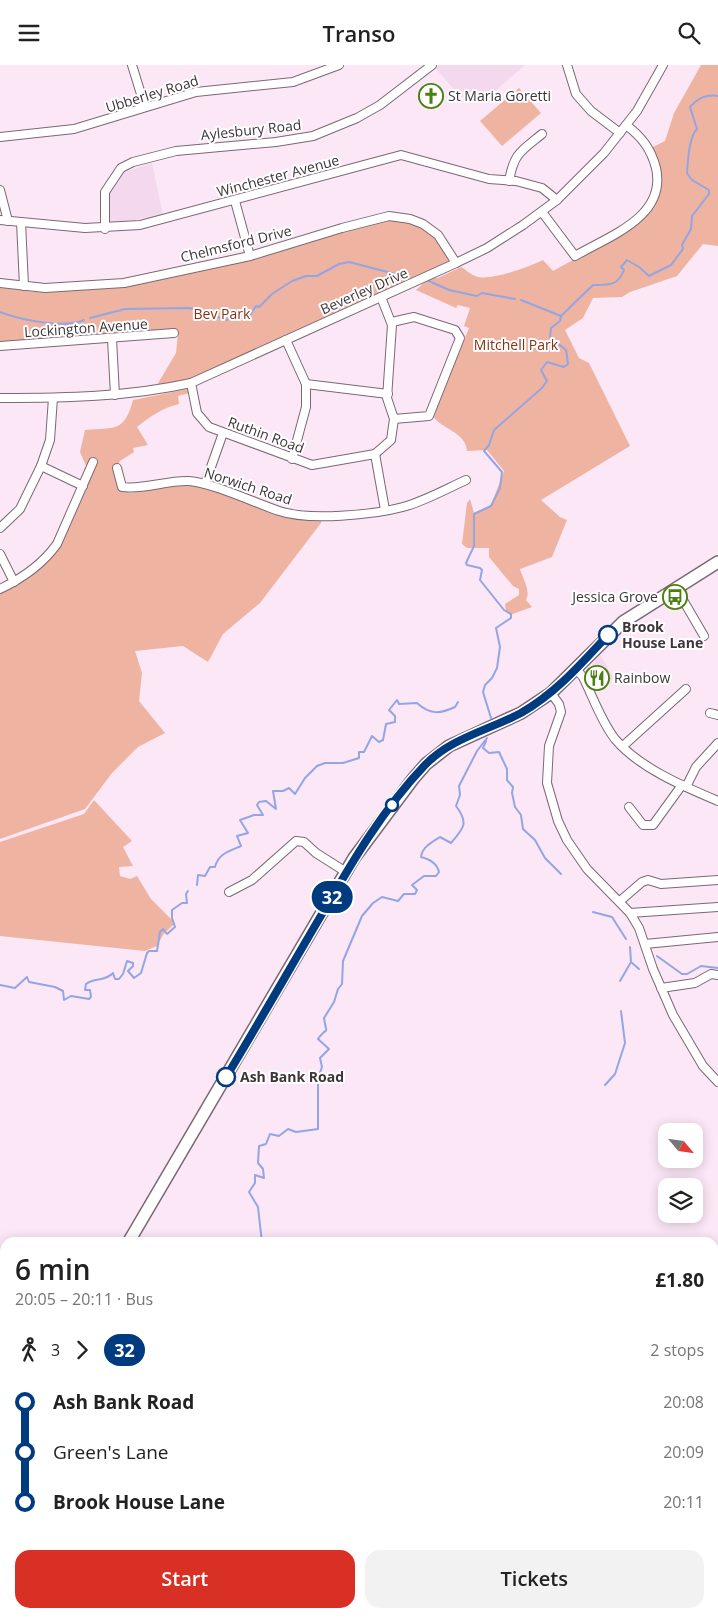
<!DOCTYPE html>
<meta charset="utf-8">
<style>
body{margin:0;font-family:"Open Sans",sans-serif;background:#f2f2f2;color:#222;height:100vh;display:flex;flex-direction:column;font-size:19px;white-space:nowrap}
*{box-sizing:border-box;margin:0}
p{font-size:16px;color:#767676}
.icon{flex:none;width:28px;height:28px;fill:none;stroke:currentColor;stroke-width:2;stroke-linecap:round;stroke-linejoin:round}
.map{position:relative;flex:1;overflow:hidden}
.panel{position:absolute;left:0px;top:1172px;width:719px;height:381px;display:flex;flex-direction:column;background:#fff;border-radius:15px 15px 0 0;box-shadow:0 2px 12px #0003}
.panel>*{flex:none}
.badge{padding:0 10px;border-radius:16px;font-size:18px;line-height:32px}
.needle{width:32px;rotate:119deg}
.tools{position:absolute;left:658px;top:1058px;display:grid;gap:10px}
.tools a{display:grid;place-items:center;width:45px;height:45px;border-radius:10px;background:#fff;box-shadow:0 2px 12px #0003;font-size:25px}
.map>.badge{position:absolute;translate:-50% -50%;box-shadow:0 0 0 2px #fff}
.legs{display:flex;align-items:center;gap:8px;height:55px;padding:0 15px;font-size:16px}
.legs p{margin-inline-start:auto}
.head{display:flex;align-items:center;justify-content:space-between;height:85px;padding:0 15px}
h1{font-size:28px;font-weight:600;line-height:38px}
.action{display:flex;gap:10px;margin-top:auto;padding:10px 15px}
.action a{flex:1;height:58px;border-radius:15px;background:#d93025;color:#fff;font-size:20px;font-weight:600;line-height:58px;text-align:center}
.action a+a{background:#f2f2f2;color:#222}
ul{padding:0 15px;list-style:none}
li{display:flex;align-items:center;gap:18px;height:50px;font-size:19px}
li i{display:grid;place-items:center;width:8px;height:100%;margin:0 6px;background:currentColor}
li i::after{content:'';width:12px;height:12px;margin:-6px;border:4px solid;border-radius:50%;background:#fff}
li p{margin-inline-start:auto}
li:first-child i{background:linear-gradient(#0000 50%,currentColor 0)}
li:last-child i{background:linear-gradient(currentColor 50%,#0000 0)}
header{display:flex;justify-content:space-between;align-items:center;height:65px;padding:0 15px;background:#fff;font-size:22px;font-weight:600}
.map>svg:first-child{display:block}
</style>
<header><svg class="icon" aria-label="menu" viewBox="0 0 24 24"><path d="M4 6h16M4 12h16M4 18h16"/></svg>Transo<svg class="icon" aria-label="search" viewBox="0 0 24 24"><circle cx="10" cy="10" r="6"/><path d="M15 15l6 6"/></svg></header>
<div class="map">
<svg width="718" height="1553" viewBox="0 0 718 1553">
<rect width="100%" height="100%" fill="#fce7f7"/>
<g fill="#f4d8ed">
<path d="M438 0H525L487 33 468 34 460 31 435 3Z"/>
<path d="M152 98 163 150 110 159 109 130 124 107Z"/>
<path d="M600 589 614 614 594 624 587 608Z"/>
</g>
<g fill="#efb4a1">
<path d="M701 0H718V181L703 179 677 211 630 227 622 232 593 233 583 253 565 265 579 293 589 298 630 381 541 435 560 452 567 455 552 492 520 504C523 515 531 525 526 535L532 542 510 550 506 547 505 539 519 530V524L513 521 489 492V483H467L462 479 467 438 470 434 474 448 491 440 504 406 487 385 467 386C466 367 441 364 433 351L469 263 464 261 470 243 458 240 456 243 416 225 429 213H438L461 202C467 205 470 210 478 212 493 215 529 202 543 195L553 206 633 162 655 136 651 83 665 76 674 48Z"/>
<path d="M519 23 541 48 502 81 480 56Z"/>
<path d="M378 155C419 155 430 161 450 196L189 315 157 320 176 288 178 268 175 265 0 280V221C14 223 31 228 45 227 161 223 267 189 378 155Z"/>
<path d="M188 324 190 328 178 331 179 339C162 343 151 351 137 362L148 380 133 383 134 387 120 396 116 403 121 423 130 428 190 419 205 422 276 448 322 454 321 458 260 538 223 569 208 597 183 581 135 586 142 608 139 636 165 668 138 682 112 708 85 744 0 774V528L18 520 56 488 91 412 80 387 85 365C115 362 124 368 133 335Z"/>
<path d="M94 735 132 776 123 782 133 801 119 802 120 811 130 814 137 811 151 834 175 858 163 870 157 881 145 886 0 871V777L84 749Z"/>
</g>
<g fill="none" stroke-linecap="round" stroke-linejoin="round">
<g stroke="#93a5e3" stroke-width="2">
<path d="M429 216 449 225 477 231 482 228 515 234"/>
<path d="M521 235 561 251"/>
<path d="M0 247C20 255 65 264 84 255"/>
<path d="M90 253 125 244 190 243 227 255 232 252 248 253 256 241 259 242 272 229 292 216 306 211H317L339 199 349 197 403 211"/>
<path d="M491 653 483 627 485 620 492 613 497 603 500 582 496 563 511 553V549L504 545 480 515 482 505 480 503 467 500 466 498 474 481V449L491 441 500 423 502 407 484 386 489 380 494 365 542 323 547 316 541 305 547 297 564 302 568 299 566 285 550 272 551 263 560 256 561 251 593 220C609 220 618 221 624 205L621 202 627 195 639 202 649 211 671 200 683 184 682 180 691 164 692 151 709 129V125L692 115 687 108C688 95 689 72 697 64L690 42C698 33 706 29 718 31"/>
<path d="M486 676 483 683 489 688 499 687 507 704V715L513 722 512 728 515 742 521 750 523 764 535 775 545 793 561 809"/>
<path d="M197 820 198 810 205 811 210 802H215C218 789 229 786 241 781L237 771 248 768 240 755 254 750H263L257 740 259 737 266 736 276 744 273 726H283L289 723 295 729 305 713 317 701 325 698H343L359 693V687H364L372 671 379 677 383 675 386 659 395 657V651L389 645 397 635 399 639 417 638C430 650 440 649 455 642L458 637"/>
<path d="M593 847 612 852 626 874"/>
<path d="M630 882 631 897 639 904"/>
<path d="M657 891 682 909H687L701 901 718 903"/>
<path d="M620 916 631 897"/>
<path d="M0 920 15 923 27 912 29 917 55 922 63 926 64 935 71 931 89 934 91 932 90 925H85L86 919C94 912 105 917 113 908L115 914H119L123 909 127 896 133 898V901L128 906 134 913 141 908 147 888 149 886H157L160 867 163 864 167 869 175 862 172 853V845L182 838H187L186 829 188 826"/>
<path d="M605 1020 615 1009 625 978 621 946"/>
<path d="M262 1178 258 1142 249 1127 255 1118V1110L264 1113 263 1104 258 1098 259 1081 266 1079 270 1069 279 1071 288 1064 296 1067 318 1064V1013L322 1002 320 993 329 984 318 974C329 958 327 974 324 953L334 937 338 924 342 919 343 896 362 851 373 838 382 832 398 836 404 829H415L417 825 412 820 424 811H436L439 807C437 798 429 794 421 792 422 782 432 777 440 772L451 778C464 763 469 758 456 741L460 730 459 721 477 686 487 673"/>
<path d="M306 1549V1553"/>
</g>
<defs>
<g id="minor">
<path d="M132 0 145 42"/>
<path d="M567 0 576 29 591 46 620 68"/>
<path d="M0 72 74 64 196 27 293 17 339 0"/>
<path d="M509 116C514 88 521 86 542 69"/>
<path d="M0 125 8 156"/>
<path d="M235 136 250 191"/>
<path d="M542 147 575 191C609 171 667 152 656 103 651 84 642 72 626 60"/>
<path d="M0 155 85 163 140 160 401 90 489 114 516 116 542 123 557 135"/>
<path d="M21 157 24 221"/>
<path d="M105 164V127L121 103 133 97 176 86 276 77 313 71 357 53 380 40 432 0"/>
<path d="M0 218 45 223 124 218 250 191 342 163 389 151 410 154 423 159 438 170 456 198"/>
<path d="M392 257 414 252 455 265 460 273 429 351 394 354"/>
<path d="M112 274 115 330"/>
<path d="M286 275 306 319V342L292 394"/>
<path d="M0 281 174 268"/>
<path d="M191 318 197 348 209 362 312 400 375 389 391 375 394 354 387 333 392 260 381 232"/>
<path d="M306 319 388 329"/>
<path d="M0 333C64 333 128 332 191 318L456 198 487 183 523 160 557 135 604 88 637 46 663 0"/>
<path d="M375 389 385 445"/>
<path d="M41 401 83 421"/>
<path d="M117 403 122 422C144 425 167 415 189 416 213 418 255 438 279 446 309 456 373 450 403 442 425 436 446 424 466 415"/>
<path d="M205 419 223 368"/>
<path d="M0 463 20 444 41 401 50 375 53 333"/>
<path d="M0 489 14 517"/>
<path d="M676 523 704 571"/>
<path d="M0 524C23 513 42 500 57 479L93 397"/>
<path d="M576 604 583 612C593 632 601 656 615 674 639 703 685 722 718 736"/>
<path d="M551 628 559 639 561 647 549 681 547 718 558 756 567 775 587 804 630 848 639 863 653 904 673 950 703 1001 718 1017"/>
<path d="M710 648 718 650"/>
<path d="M623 681 686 624"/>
<path d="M686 722 696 702 718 678"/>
<path d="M629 742 643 760H653L682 720"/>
<path d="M229 827 252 815 296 776 304 777 316 788 346 807"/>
<path d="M620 836 642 817 648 815 661 819 718 815"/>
<path d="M630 848 718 842"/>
<path d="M645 879 718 872"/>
<path d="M661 923 695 918 711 909 718 910"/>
<path d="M0 1339 5 1326"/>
<path d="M0 1399 5 1401"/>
<path d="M714 1475 718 1467"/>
<path d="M0 1533H5"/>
<path d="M144 1549 146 1553"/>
</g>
<g id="highway">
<path d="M128 1178 354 793 413 714 426 699 449 681 521 648 551 628 623 557 718 497"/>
<path d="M0 1514 5 1500"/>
</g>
</defs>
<use href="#minor" stroke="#7a6875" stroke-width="10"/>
<use href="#highway" stroke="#7a6875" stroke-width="14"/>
<use href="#minor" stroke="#fff" stroke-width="8"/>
<use href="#highway" stroke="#fff" stroke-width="11"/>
</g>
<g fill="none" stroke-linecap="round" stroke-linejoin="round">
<defs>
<path id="line-1" d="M226 1012C259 958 290 903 322 849 352 797 383 744 425 700 451 673 489 665 521 648 556 628 581 599 608 570"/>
</defs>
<use href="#line-1" stroke="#fff" stroke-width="11"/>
<use href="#line-1" stroke="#003b80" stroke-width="8"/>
</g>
<defs>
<symbol id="church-ring" viewBox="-11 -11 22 22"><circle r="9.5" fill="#fff" stroke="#4c7f12" stroke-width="1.5"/><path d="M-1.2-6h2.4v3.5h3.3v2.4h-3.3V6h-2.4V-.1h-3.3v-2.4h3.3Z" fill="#4c7f12"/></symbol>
<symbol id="bus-ring" viewBox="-11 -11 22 22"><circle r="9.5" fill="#fff" stroke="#4c7f12" stroke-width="1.5"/><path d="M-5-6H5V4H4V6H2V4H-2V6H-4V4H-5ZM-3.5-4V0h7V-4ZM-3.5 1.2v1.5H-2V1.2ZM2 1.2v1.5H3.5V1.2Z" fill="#4c7f12"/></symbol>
<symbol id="restaurant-ring" viewBox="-11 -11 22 22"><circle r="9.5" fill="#fff" stroke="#4c7f12" stroke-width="1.5"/><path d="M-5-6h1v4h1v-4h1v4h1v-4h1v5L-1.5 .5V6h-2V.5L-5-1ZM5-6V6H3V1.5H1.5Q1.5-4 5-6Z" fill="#4c7f12"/></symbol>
</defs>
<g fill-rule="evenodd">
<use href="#church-ring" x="417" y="17" width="28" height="28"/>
<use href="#bus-ring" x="661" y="518" width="28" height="28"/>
<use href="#restaurant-ring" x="583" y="599" width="28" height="28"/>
</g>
<g fill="#fff" stroke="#003b80" stroke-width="2.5">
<circle cx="608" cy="570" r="9"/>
<circle cx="392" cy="740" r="6"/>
<circle cx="226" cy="1012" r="9"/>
</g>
<g text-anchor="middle" stroke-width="4" stroke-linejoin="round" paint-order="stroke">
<g font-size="14" fill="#3d353b" stroke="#fff">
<text transform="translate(152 29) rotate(-17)" y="5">Ubberley Road</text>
<text transform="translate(251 65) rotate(-6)" y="5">Aylesbury Road</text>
<text transform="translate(278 111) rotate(-15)" y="5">Winchester Avenue</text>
<text transform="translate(236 179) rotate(-14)" y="5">Chelmsford Drive</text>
<text transform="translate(364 226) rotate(-24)" y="5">Beverley Drive</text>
<text transform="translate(86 263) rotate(-4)" y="5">Lockington Avenue</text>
<text transform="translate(266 370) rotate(20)" y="5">Ruthin Road</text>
<text transform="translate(248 421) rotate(18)" y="5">Norwich Road</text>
</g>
<g font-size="14" fill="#3d353b" stroke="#fff" text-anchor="start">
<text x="448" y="36">St Maria Goretti</text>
<text x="658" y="537" text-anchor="end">Jessica Grove</text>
<text x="614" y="618">Rainbow</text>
</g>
<g font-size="14" fill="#863216" stroke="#fff">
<text x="222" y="254">Bev Park</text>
<text x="516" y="285">Mitchell Park</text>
</g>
<g font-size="14" font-weight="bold" fill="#3d353b" stroke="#fff" text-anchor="start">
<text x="622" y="567">Brook<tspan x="622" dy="16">House Lane</tspan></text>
<text x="240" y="1017">Ash Bank Road</text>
</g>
</g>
</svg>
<div class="tools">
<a><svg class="needle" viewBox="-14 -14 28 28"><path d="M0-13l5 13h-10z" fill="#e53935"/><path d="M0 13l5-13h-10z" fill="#767676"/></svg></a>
<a><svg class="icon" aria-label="layers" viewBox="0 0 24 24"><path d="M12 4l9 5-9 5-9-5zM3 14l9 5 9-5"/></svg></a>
</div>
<b class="badge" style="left:332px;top:832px;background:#003b80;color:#fff">32</b>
<section class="panel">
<div class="head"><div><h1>6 min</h1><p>20:05 – 20:11 · Bus</p></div><b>£1.80</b></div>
<div class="legs"><svg class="icon" aria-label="walk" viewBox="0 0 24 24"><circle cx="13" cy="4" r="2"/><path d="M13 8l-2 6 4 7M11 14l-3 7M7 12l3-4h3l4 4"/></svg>3<svg class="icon" aria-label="forward" viewBox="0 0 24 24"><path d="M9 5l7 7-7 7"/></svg><b class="badge" style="background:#003b80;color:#fff">32</b><p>2 stops</p></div>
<ul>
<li><i style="color:#003b80"></i><b>Ash Bank Road</b><p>20:08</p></li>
<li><i style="color:#003b80"></i><span>Green's Lane</span><p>20:09</p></li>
<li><i style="color:#003b80"></i><b>Brook House Lane</b><p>20:11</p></li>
</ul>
<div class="action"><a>Start</a><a>Tickets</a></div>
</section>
</div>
